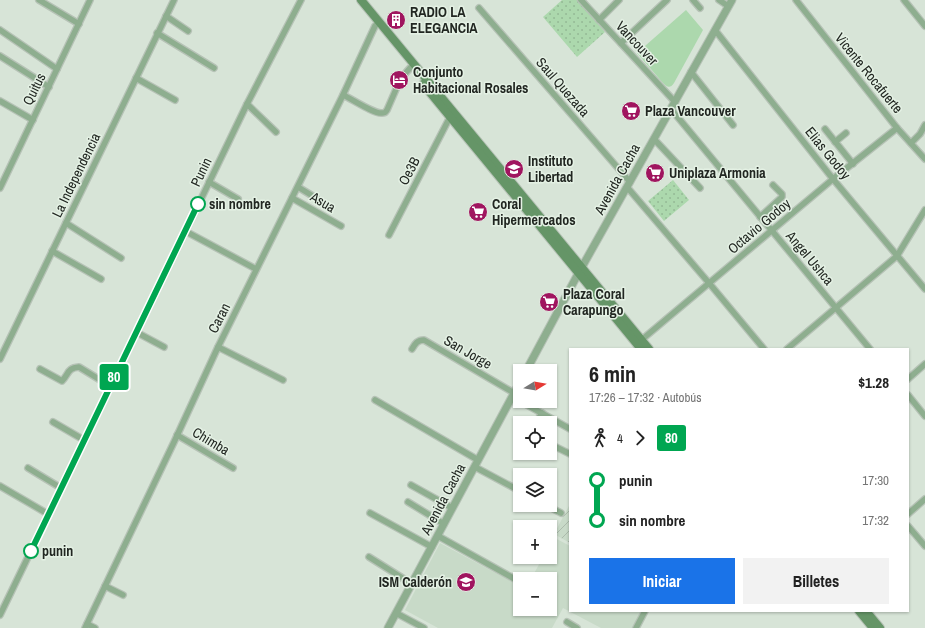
<!DOCTYPE html>
<html lang="es">
<meta charset="utf-8">
<style>
body{margin:0;font-family:"Archivo Narrow",sans-serif;background:#f2f2f2;color:#222;height:100vh;display:flex;flex-direction:column;font-size:15px;white-space:nowrap}
*{box-sizing:border-box;margin:0}
p{font-size:13px;color:#767676}
.icon{flex:none;width:22px;height:22px;fill:none;stroke:currentColor;stroke-width:2;stroke-linecap:round;stroke-linejoin:round}
.map{position:relative;flex:1;overflow:hidden}
.details{position:absolute;left:569px;top:348px;width:340px;height:264px;display:flex;flex-direction:column;background:#fff;border-radius:0px;box-shadow:0 1px 3px #0004}
.details>*{flex:none}
.badge{padding:0 8px;border-radius:3px;font-size:14px;line-height:26px}
.needle{width:26px;rotate:79deg}
.buttons{position:absolute;left:513px;top:364px;display:grid;gap:8px}
.buttons a{display:grid;place-items:center;width:44px;height:44px;border-radius:0px;background:#fff;box-shadow:0 1px 3px #0004;font-size:20px}
.map>.badge{position:absolute;translate:-50% -50%;box-shadow:0 0 0 2px #fff}
.legs{display:flex;align-items:center;gap:6px;height:44px;padding:0 20px;font-size:13px}
.legs p{margin-inline-start:auto}
.head{display:flex;align-items:center;justify-content:space-between;height:68px;padding:0 20px}
h1{font-size:22px;font-weight:800;line-height:30px}
.primary-button{display:flex;gap:8px;margin-top:auto;padding:8px 20px}
.primary-button a{flex:1;height:46px;border-radius:0px;background:#1a73e8;color:#fff;font-size:16px;font-weight:800;line-height:46px;text-align:center}
.primary-button a+a{background:#f2f2f2;color:#222}
ul{padding:0 20px;list-style:none}
li{display:flex;align-items:center;gap:14px;height:40px;font-size:15px}
li i{display:grid;place-items:center;width:6px;height:100%;margin:0 5px;background:currentColor}
li i::after{content:'';width:10px;height:10px;margin:-5px;border:3px solid;border-radius:50%;background:#fff}
li p{margin-inline-start:auto}
li:first-child i{background:linear-gradient(#0000 50%,currentColor 0)}
li:last-child i{background:linear-gradient(currentColor 50%,#0000 0)}
.map>svg:first-child{display:block}
</style>
<div class="map">
<svg width="925" height="628" viewBox="0 0 925 628">
<defs>
<pattern id="industrial-furrows" width="10" height="10" patternUnits="userSpaceOnUse"><rect width="10" height="10" fill="#c8dac8"/><path d="M-1 1l2-2M0 10L10 0M9 11l2-2" fill="none" stroke="#acbbac"/></pattern>
<pattern id="park-dots" width="8" height="8" patternUnits="userSpaceOnUse"><rect width="8" height="8" fill="#acd8ad"/><path d="M2 2h.1M6 6h.1" fill="none" stroke="#94b995" stroke-width="1.8" stroke-linecap="round"/></pattern>
</defs>
<rect width="100%" height="100%" fill="#d7e4d7"/>
<path fill="#c8dac8" d="M553 537 570 546V611H642L633 628H601L563 608 552 628H438L405 610 440 543 520 586V609H550V579H531L543 557H550V543Z"/>
<path fill="url(#industrial-furrows)" d="M570 504V543L554 534Z"/>
<path fill="#acd8ad" d="M686 10 703 30 674 83C670 89 667 87 663 83L637 53Z"/>
<g fill="url(#park-dots)">
<path d="M562 0H577L605 32 577 57 543 17Z"/>
<path d="M673 180 689 200 664 221 648 201Z"/>
</g>
<g fill="none" stroke-linecap="round" stroke-linejoin="round">
<defs>
<g id="minor">
<path d="M39 0 79 24"/>
<path d="M581 0 675 102"/>
<path d="M693 0 700 8"/>
<path d="M719 0 728 6"/>
<path d="M796 0 897 128 925 159"/>
<path d="M904 0 925 26"/>
<path d="M479 8 630 182"/>
<path d="M166 16 188 31"/>
<path d="M599 20 619 0"/>
<path d="M0 30 57 69"/>
<path d="M715 30 833 179 925 289"/>
<path d="M157 33 214 68"/>
<path d="M621 43 667 0"/>
<path d="M0 56 49 87"/>
<path d="M691 72 733 125"/>
<path d="M136 78 175 100"/>
<path d="M343 95C352 99 374 114 382 113 386 113 385 112 387 110L397 87 403 76 410 68"/>
<path d="M0 101 33 120"/>
<path d="M247 104 276 132"/>
<path d="M671 109 870 349"/>
<path d="M825 129 853 164"/>
<path d="M654 139 700 188"/>
<path d="M835 142 846 133"/>
<path d="M911 143 920 134 925 125"/>
<path d="M209 182 238 199"/>
<path d="M298 187 316 198"/>
<path d="M627 187 709 283 764 349"/>
<path d="M0 188 90 0"/>
<path d="M292 198 341 226"/>
<path d="M760 217 782 197V194L773 185"/>
<path d="M66 223 121 258"/>
<path d="M185 231 256 269"/>
<path d="M389 235 450 117"/>
<path d="M52 251 101 279"/>
<path d="M136 332 164 347"/>
<path d="M639 342 833 179 897 128"/>
<path d="M218 347 283 380"/>
<path d="M412 349C415 344 417 340 424 340L514 393"/>
<path d="M787 349 897 256 925 210"/>
<path d="M0 359 174 0"/>
<path d="M40 369 62 381C69 374 67 368 79 367L110 386"/>
<path d="M908 379 925 364"/>
<path d="M908 395 925 416"/>
<path d="M375 400 478 460"/>
<path d="M520 401 570 429"/>
<path d="M53 422 84 440"/>
<path d="M536 423 542 413"/>
<path d="M177 435 233 468"/>
<path d="M550 444 570 454"/>
<path d="M475 467 520 491"/>
<path d="M28 468 61 488"/>
<path d="M411 485 452 508"/>
<path d="M0 486 48 514"/>
<path d="M408 502 444 524"/>
<path d="M546 505 561 513"/>
<path d="M370 513 432 547"/>
<path d="M908 514 925 499"/>
<path d="M908 526 925 546"/>
<path d="M438 536 520 582"/>
<path d="M369 557 412 584"/>
<path d="M105 586 123 595"/>
<path d="M396 613 424 628"/>
<path d="M0 615 247 104 301 0"/>
<path d="M567 622 577 628"/>
<path d="M87 624 95 628"/>
<path d="M85 628 175 440 218 347 343 95 375 26 379 22"/>
<path d="M636 628 645 611"/>
</g>
<g id="tertiary">
<path d="M526 371 578 274 732 0"/>
<path d="M388 628 520 382"/>
</g>
<g id="secondary">
<path d="M361 0 649 349"/>
<path d="M423 84 641 349"/>
<path d="M859 611 873 628"/>
<path d="M866 611 880 628"/>
</g>
</defs>
<use href="#minor" stroke="#b6c2b6" stroke-width="8"/>
<use href="#tertiary" stroke="#b6c2b6" stroke-width="9"/>
<use href="#secondary" stroke="#b6c2b6" stroke-width="10"/>
<use href="#minor" stroke="#8eae8f" stroke-width="5.5"/>
<use href="#tertiary" stroke="#8eae8f" stroke-width="7"/>
<use href="#secondary" stroke="#659567" stroke-width="8"/>
</g>
<g fill="none" stroke-linecap="round" stroke-linejoin="round">
<defs>
<path id="line-1" d="M31 551 198 204"/>
</defs>
<use href="#line-1" stroke="#fff" stroke-width="9"/>
<use href="#line-1" stroke="#00a651" stroke-width="6"/>
</g>
<defs>
<symbol id="building-disc" viewBox="-11 -11 22 22"><circle r="9.5" fill="#a0155f" stroke="#e4f1e4"/><path d="M-4-6H4V6H1V3H-1V6H-4ZM-2.5-4.3h1.7v1.8h-1.7ZM.8-4.3h1.7v1.8H.8ZM-2.5-1h1.7V.8h-1.7ZM.8-1h1.7V.8H.8Z" fill="#fff"/></symbol>
<symbol id="hotel-disc" viewBox="-11 -11 22 22"><circle r="9.5" fill="#a0155f" stroke="#e4f1e4"/><path d="M-6-4.5h1.5V1H6V5H4.5V3h-9V5H-6ZM-4 0a1.8 1.8 0 1 1 3.6 0ZM.5 0V-2.5h3Q6-2.5 6 0Z" fill="#fff"/></symbol>
<symbol id="supermarket-disc" viewBox="-11 -11 22 22"><circle r="9.5" fill="#a0155f" stroke="#e4f1e4"/><path d="M-6-5.5h2.5l.6 2H6L4.5 2H-2.5L-4.4-4H-6ZM-1.5 3.2a1.3 1.3 0 1 0 .1 0ZM3 3.2a1.3 1.3 0 1 0 .1 0Z" fill="#fff"/></symbol>
<symbol id="university-disc" viewBox="-11 -11 22 22"><circle r="9.5" fill="#a0155f" stroke="#e4f1e4"/><path d="M0-5L7-2L0 1L-7-2ZM-4 1L0 2.5L4 1V4Q0 6-4 4Z" fill="#fff"/></symbol>
<symbol id="school-disc" viewBox="-11 -11 22 22"><circle r="9.5" fill="#a0155f" stroke="#e4f1e4"/><path d="M0-5L7-2L0 1L-7-2ZM-4 1L0 2.5L4 1V4Q0 6-4 4Z" fill="#fff"/></symbol>
</defs>
<g fill-rule="evenodd">
<use href="#building-disc" x="385" y="9" width="22" height="22"/>
<use href="#hotel-disc" x="388" y="69" width="22" height="22"/>
<use href="#supermarket-disc" x="620" y="100" width="22" height="22"/>
<use href="#university-disc" x="503" y="158" width="22" height="22"/>
<use href="#supermarket-disc" x="644" y="162" width="22" height="22"/>
<use href="#supermarket-disc" x="467" y="201" width="22" height="22"/>
<use href="#supermarket-disc" x="538" y="291" width="22" height="22"/>
<use href="#school-disc" x="455" y="571" width="22" height="22"/>
</g>
<g fill="#fff" stroke="#00a651" stroke-width="2">
<circle cx="198" cy="204" r="7"/>
<circle cx="31" cy="551" r="7"/>
</g>
<g text-anchor="middle" stroke-width="3" stroke-linejoin="round" paint-order="stroke">
<g font-size="14" font-weight="bold" fill="#212621" stroke="#e4f1e4" text-anchor="start">
<text x="410" y="17">RADIO LA<tspan x="410" dy="16">ELEGANCIA</tspan></text>
<text x="413" y="77">Conjunto<tspan x="413" dy="16">Habitacional Rosales</tspan></text>
<text x="645" y="116">Plaza Vancouver</text>
<text x="528" y="166">Instituto<tspan x="528" dy="16">Libertad</tspan></text>
<text x="669" y="178">Uniplaza Armonia</text>
<text x="492" y="209">Coral<tspan x="492" dy="16">Hipermercados</tspan></text>
<text x="563" y="299">Plaza Coral<tspan x="563" dy="16">Carapungo</tspan></text>
<text x="452" y="587" text-anchor="end">ISM Calderón</text>
</g>
<g font-size="14" fill="#212621" stroke="#e4f1e4">
<text transform="translate(637 43) rotate(47)" y="5">Vancouver</text>
<text transform="translate(869 73) rotate(51)" y="5">Vicente Rocafuerte</text>
<text transform="translate(563 87) rotate(49)" y="5">Saul Quezada</text>
<text transform="translate(34 89) rotate(-64)" y="5">Quitus</text>
<text transform="translate(828 153) rotate(51)" y="5">Elias Godoy</text>
<text transform="translate(409 171) rotate(-63)" y="5">Oe3B</text>
<text transform="translate(201 172) rotate(-64)" y="5">Punin</text>
<text transform="translate(76 175) rotate(-64)" y="5">La Independencia</text>
<text transform="translate(617 179) rotate(-61)" y="5">Avenida Cacha</text>
<text transform="translate(323 202) rotate(30)" y="5">Asua</text>
<text transform="translate(759 226) rotate(-40)" y="5">Octavio Godoy</text>
<text transform="translate(810 258) rotate(50)" y="5">Angel Ushca</text>
<text transform="translate(219 318) rotate(-63)" y="5">Caran</text>
<text transform="translate(468 352) rotate(30)" y="5">San Jorge</text>
<text transform="translate(211 441) rotate(31)" y="5">Chimba</text>
<text transform="translate(443 499) rotate(-62)" y="5">Avenida Cacha</text>
</g>
<g font-size="14" font-weight="bold" fill="#212621" stroke="#e4f1e4" text-anchor="start">
<text x="209" y="209">sin nombre</text>
<text x="42" y="556">punin</text>
</g>
</g>
</svg>
<div class="buttons">
<a><svg class="needle" viewBox="-14 -14 28 28"><path d="M0-13l5 13h-10z" fill="#e53935"/><path d="M0 13l5-13h-10z" fill="#767676"/></svg></a>
<a><svg class="icon" aria-label="locate" viewBox="0 0 24 24"><circle cx="12" cy="12" r="6"/><path d="M12 2v4M12 18v4M2 12h4M18 12h4"/></svg></a>
<a><svg class="icon" aria-label="layers" viewBox="0 0 24 24"><path d="M12 4l9 5-9 5-9-5zM3 14l9 5 9-5"/></svg></a>
<a>+</a>
<a>−</a>
</div>
<b class="badge" style="left:114px;top:377px;background:#00a651;color:#fff">80</b>
<section class="details">
<div class="head"><div><h1>6 min</h1><p>17:26 – 17:32 · Autobús</p></div><b>$1.28</b></div>
<div class="legs"><svg class="icon" aria-label="walk" viewBox="0 0 24 24"><circle cx="13" cy="4" r="2"/><path d="M13 8l-2 6 4 7M11 14l-3 7M7 12l3-4h3l4 4"/></svg>4<svg class="icon" aria-label="forward" viewBox="0 0 24 24"><path d="M9 5l7 7-7 7"/></svg><b class="badge" style="background:#00a651;color:#fff">80</b></div>
<ul>
<li><i style="color:#00a651"></i><b>punin</b><p>17:30</p></li>
<li><i style="color:#00a651"></i><b>sin nombre</b><p>17:32</p></li>
</ul>
<div class="primary-button"><a>Iniciar</a><a>Billetes</a></div>
</section>
</div>
